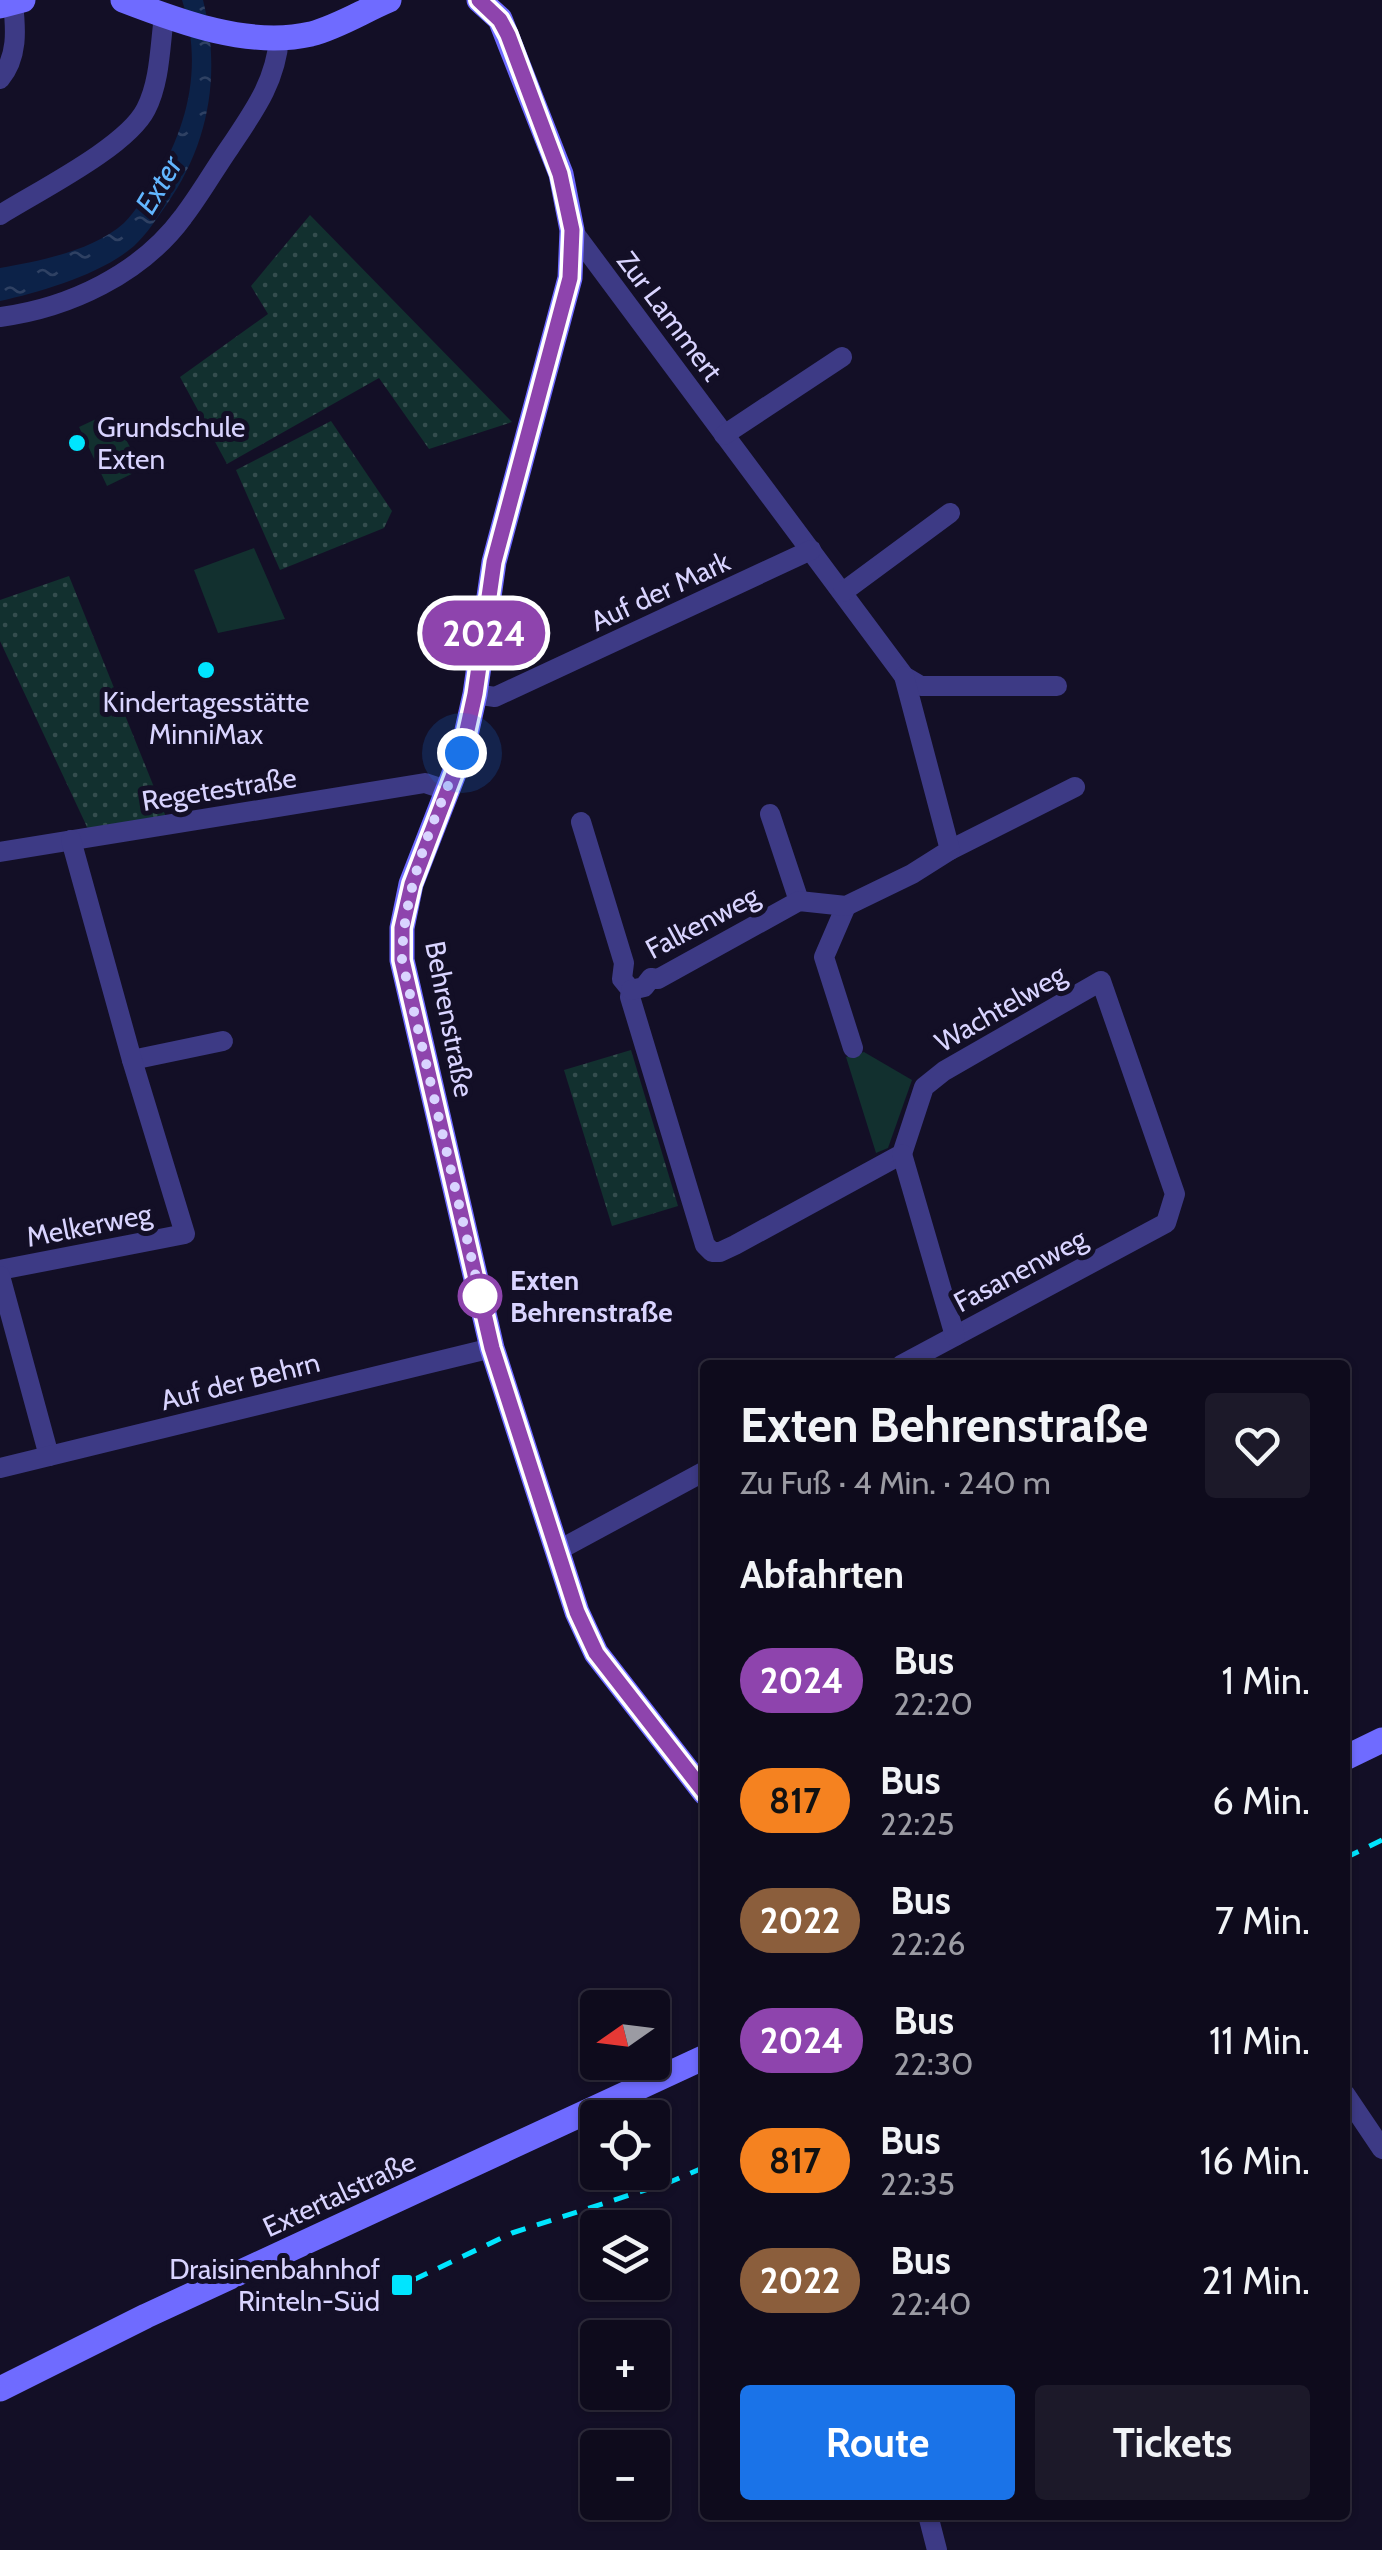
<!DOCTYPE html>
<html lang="de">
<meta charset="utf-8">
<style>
body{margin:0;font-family:Cabin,sans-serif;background:#1c1929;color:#f1f3f6;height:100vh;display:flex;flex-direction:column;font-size:38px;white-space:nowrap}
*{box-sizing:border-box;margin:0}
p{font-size:32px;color:#9b9ba3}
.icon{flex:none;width:55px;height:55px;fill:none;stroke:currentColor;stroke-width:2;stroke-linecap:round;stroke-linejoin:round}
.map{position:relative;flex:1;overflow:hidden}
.drawer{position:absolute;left:700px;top:1360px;width:650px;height:1160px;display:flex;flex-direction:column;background:#0e0b1c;border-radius:10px;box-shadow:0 2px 8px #0004,0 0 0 2px #2e2b3b}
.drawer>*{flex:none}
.badge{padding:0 20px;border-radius:32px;font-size:35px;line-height:65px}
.needle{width:65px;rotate:256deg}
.tools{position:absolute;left:580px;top:1990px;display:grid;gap:20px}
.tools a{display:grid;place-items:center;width:90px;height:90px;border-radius:10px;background:#0e0b1c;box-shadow:0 2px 8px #0004,0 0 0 2px #2e2b3b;font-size:50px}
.you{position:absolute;width:50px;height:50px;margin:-25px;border:8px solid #fff;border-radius:50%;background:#1a73e8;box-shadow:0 0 0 15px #1a73e833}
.map>.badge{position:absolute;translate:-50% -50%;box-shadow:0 0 0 5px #fff}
h2{padding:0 40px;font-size:38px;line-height:90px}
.round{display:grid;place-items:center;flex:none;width:105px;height:105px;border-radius:10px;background:#1c1929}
.head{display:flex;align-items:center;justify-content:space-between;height:170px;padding:0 40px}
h1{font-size:48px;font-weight:700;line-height:75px}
.primary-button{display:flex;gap:20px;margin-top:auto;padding:20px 40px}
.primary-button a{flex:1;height:115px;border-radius:10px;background:#1a73e8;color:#fff;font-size:40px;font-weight:700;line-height:115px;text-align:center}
.primary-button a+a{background:#1c1929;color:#f1f3f6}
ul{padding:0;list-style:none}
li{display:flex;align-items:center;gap:30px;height:120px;padding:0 40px}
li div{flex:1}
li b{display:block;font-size:38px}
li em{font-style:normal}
li .badge{min-width:110px;font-weight:700;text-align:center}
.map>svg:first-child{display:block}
</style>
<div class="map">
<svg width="1382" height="2550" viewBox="0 0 1382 2550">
<defs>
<pattern id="grass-dots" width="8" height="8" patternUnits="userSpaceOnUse" patternTransform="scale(2.5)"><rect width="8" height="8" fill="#12302f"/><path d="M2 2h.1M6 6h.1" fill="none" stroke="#344d4e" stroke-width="1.8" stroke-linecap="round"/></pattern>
<pattern id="water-ripples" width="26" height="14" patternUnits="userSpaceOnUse" patternTransform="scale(2.5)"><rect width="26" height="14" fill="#0c2248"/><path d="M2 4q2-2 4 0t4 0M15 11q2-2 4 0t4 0" fill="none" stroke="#2f4163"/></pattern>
</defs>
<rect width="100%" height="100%" fill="#130f26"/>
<g fill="url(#grass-dots)">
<path d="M310 215 512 422 429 449 379 378 227 464 180 377 268 314 251 286Z"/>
<path d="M331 421 392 511 384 528 280 570 236 470Z"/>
<path d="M69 576 166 817 88 829 0 641V600Z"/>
<path d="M631 1050 678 1206 612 1226 564 1070Z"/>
</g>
<g fill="#12302f">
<path d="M111 412 142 469 107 486 79 427Z"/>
<path d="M254 548 285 619 218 633 194 570Z"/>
<path d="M864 1052 912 1080 888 1148 876 1153 846 1057Z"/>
</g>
<path fill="url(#water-ripples)" d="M182 0H203C221 72 210 142 167 204 157 218 147 234 134 246 102 274 41 292 0 301V268C39 261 93 251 124 223 136 211 147 193 156 179 189 124 203 63 182 0Z"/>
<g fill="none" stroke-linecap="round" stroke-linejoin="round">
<g stroke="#3d3a85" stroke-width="20">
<path d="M0 79C18 57 16 30 13 3"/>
<path d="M0 215C38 191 127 147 146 109 160 82 160 46 164 16"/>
<path d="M572 230 904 676 921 686H1057"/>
<path d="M0 317C69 308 141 274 183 217 200 195 214 170 230 147 254 111 276 81 279 38"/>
<path d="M724 435 842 357"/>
<path d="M843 592 950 513"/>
<path d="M475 694 495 697 811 550"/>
<path d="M770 814 799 901"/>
<path d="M581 822 624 963 622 979 631 990 630 997 705 1245 712 1252H720L735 1245 902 1154 924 1087 944 1071 1101 981 1175 1194 1166 1223 901 1365"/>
<path d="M950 850 1075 787"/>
<path d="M0 852 425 783 446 790"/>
<path d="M846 906 824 957 853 1048"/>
<path d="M631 990 644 987 651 978 658 979 799 901 846 906 912 874 950 850 904 676"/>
<path d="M132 1060 223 1041"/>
<path d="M902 1154 955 1336"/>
<path d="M0 1270 185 1234 132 1060 71 840"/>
<path d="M0 1276 49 1456"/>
<path d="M0 1468 492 1348"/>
<path d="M557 1551 705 1471"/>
<path d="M1345 2094 1382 2149"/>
<path d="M928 2515 937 2550"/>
</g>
<g stroke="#6f6bff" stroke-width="25">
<path d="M123 0C180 22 249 48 311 34 338 27 363 11 389 0"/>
<path d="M479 0 500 19 561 174 572 230 570 278 494 562 475 694 462 753 411 884 402 928V960L492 1348 577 1612 596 1653 705 1793"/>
<path d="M0 6 23 0"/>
<path d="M1345 1758 1382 1740"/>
<path d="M0 2389 146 2316 705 2057"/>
</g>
<g stroke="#00e5ff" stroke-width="5" stroke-dasharray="15 12" stroke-linecap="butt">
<path d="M1345 1858 1382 1840"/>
<path d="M365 2303 512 2233 670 2182 705 2167"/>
</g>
</g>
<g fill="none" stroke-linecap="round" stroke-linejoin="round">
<defs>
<path id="line" d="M479 0 500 20 508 35 560 174 572 230 570 278 494 562 475 694 462 753 412 884 402 928V960L492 1348 577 1612 596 1653 705 1793"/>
</defs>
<use href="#line" stroke="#fff" stroke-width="22"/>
<use href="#line" stroke="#8e44ad" stroke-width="15"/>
<path stroke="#d9d4ff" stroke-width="10" stroke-dasharray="0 18" d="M462 753C434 819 403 887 402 960L484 1312 480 1296"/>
</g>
<g fill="#00e5ff" stroke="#130f26" stroke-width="4">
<circle cx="77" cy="443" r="10"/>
<circle cx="206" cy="670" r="10"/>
<rect x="390" y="2273" width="24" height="24" rx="5"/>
</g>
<circle fill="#fff" stroke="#8e44ad" stroke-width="5" cx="480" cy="1296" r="20"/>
<g text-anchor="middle" stroke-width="10" stroke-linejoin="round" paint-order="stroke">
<g font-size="28" fill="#d9d4ff" stroke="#130f26">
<text transform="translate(670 316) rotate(53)" y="10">Zur Lammert</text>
<text transform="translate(660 591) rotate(-25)" y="10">Auf der Mark</text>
<text transform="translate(219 789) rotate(-9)" y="10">Regetestraße</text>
<text transform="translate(702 922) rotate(-28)" y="10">Falkenweg</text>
<text transform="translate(1000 1008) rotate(-30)" y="10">Wachtelweg</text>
<text transform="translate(450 1019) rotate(79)" y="10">Behrenstraße</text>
<text transform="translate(89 1225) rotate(-11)" y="10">Melkerweg</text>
<text transform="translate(1020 1270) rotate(-28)" y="10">Fasanenweg</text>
<text transform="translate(240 1381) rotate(-14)" y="10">Auf der Behrn</text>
<text transform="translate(339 2194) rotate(-25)" y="10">Extertalstraße</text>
</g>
<g font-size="28" fill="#d9d4ff" stroke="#130f26" text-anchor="start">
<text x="97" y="437">Grundschule<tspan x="97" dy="32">Exten</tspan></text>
<text x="206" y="712" text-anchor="middle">Kindertagesstätte<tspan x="206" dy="32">MinniMax</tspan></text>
<text x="380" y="2279" text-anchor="end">Draisinenbahnhof<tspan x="380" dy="32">Rinteln-Süd</tspan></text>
</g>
<g font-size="28" font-weight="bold" fill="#d9d4ff" stroke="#130f26" text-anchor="start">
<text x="510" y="1290">Exten<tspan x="510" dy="32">Behrenstraße</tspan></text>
</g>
<g font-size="30" font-style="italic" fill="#62b6ff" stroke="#130f26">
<text transform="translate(159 185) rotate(-59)" y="10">Exter</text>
</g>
</g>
</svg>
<div class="tools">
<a><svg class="needle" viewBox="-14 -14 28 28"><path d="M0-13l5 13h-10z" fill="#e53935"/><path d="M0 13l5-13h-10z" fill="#9b9ba3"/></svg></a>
<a><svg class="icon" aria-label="locate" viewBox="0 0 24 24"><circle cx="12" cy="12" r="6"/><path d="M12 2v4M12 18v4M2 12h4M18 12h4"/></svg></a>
<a><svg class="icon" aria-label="layers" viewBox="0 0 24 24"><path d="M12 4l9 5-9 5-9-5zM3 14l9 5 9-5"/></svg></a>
<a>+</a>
<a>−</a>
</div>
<div class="you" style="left:462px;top:753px"></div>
<b class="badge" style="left:484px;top:633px;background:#8e44ad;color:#fff">2024</b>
<section class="drawer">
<div class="head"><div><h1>Exten Behrenstraße</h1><p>Zu Fuß · 4 Min. · 240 m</p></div><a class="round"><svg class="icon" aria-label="heart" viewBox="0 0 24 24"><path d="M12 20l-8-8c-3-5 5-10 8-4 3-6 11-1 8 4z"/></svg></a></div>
<h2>Abfahrten</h2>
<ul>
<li><span class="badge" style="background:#8e44ad;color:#fff">2024</span><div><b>Bus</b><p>22:20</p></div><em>1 Min.</em></li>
<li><span class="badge" style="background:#f58220;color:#111">817</span><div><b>Bus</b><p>22:25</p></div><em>6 Min.</em></li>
<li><span class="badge" style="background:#8b5e3c;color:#fff">2022</span><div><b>Bus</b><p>22:26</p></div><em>7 Min.</em></li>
<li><span class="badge" style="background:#8e44ad;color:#fff">2024</span><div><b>Bus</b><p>22:30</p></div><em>11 Min.</em></li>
<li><span class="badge" style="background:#f58220;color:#111">817</span><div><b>Bus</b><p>22:35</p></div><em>16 Min.</em></li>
<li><span class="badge" style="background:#8b5e3c;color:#fff">2022</span><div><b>Bus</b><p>22:40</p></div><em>21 Min.</em></li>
</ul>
<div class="primary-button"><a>Route</a><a>Tickets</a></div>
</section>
</div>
